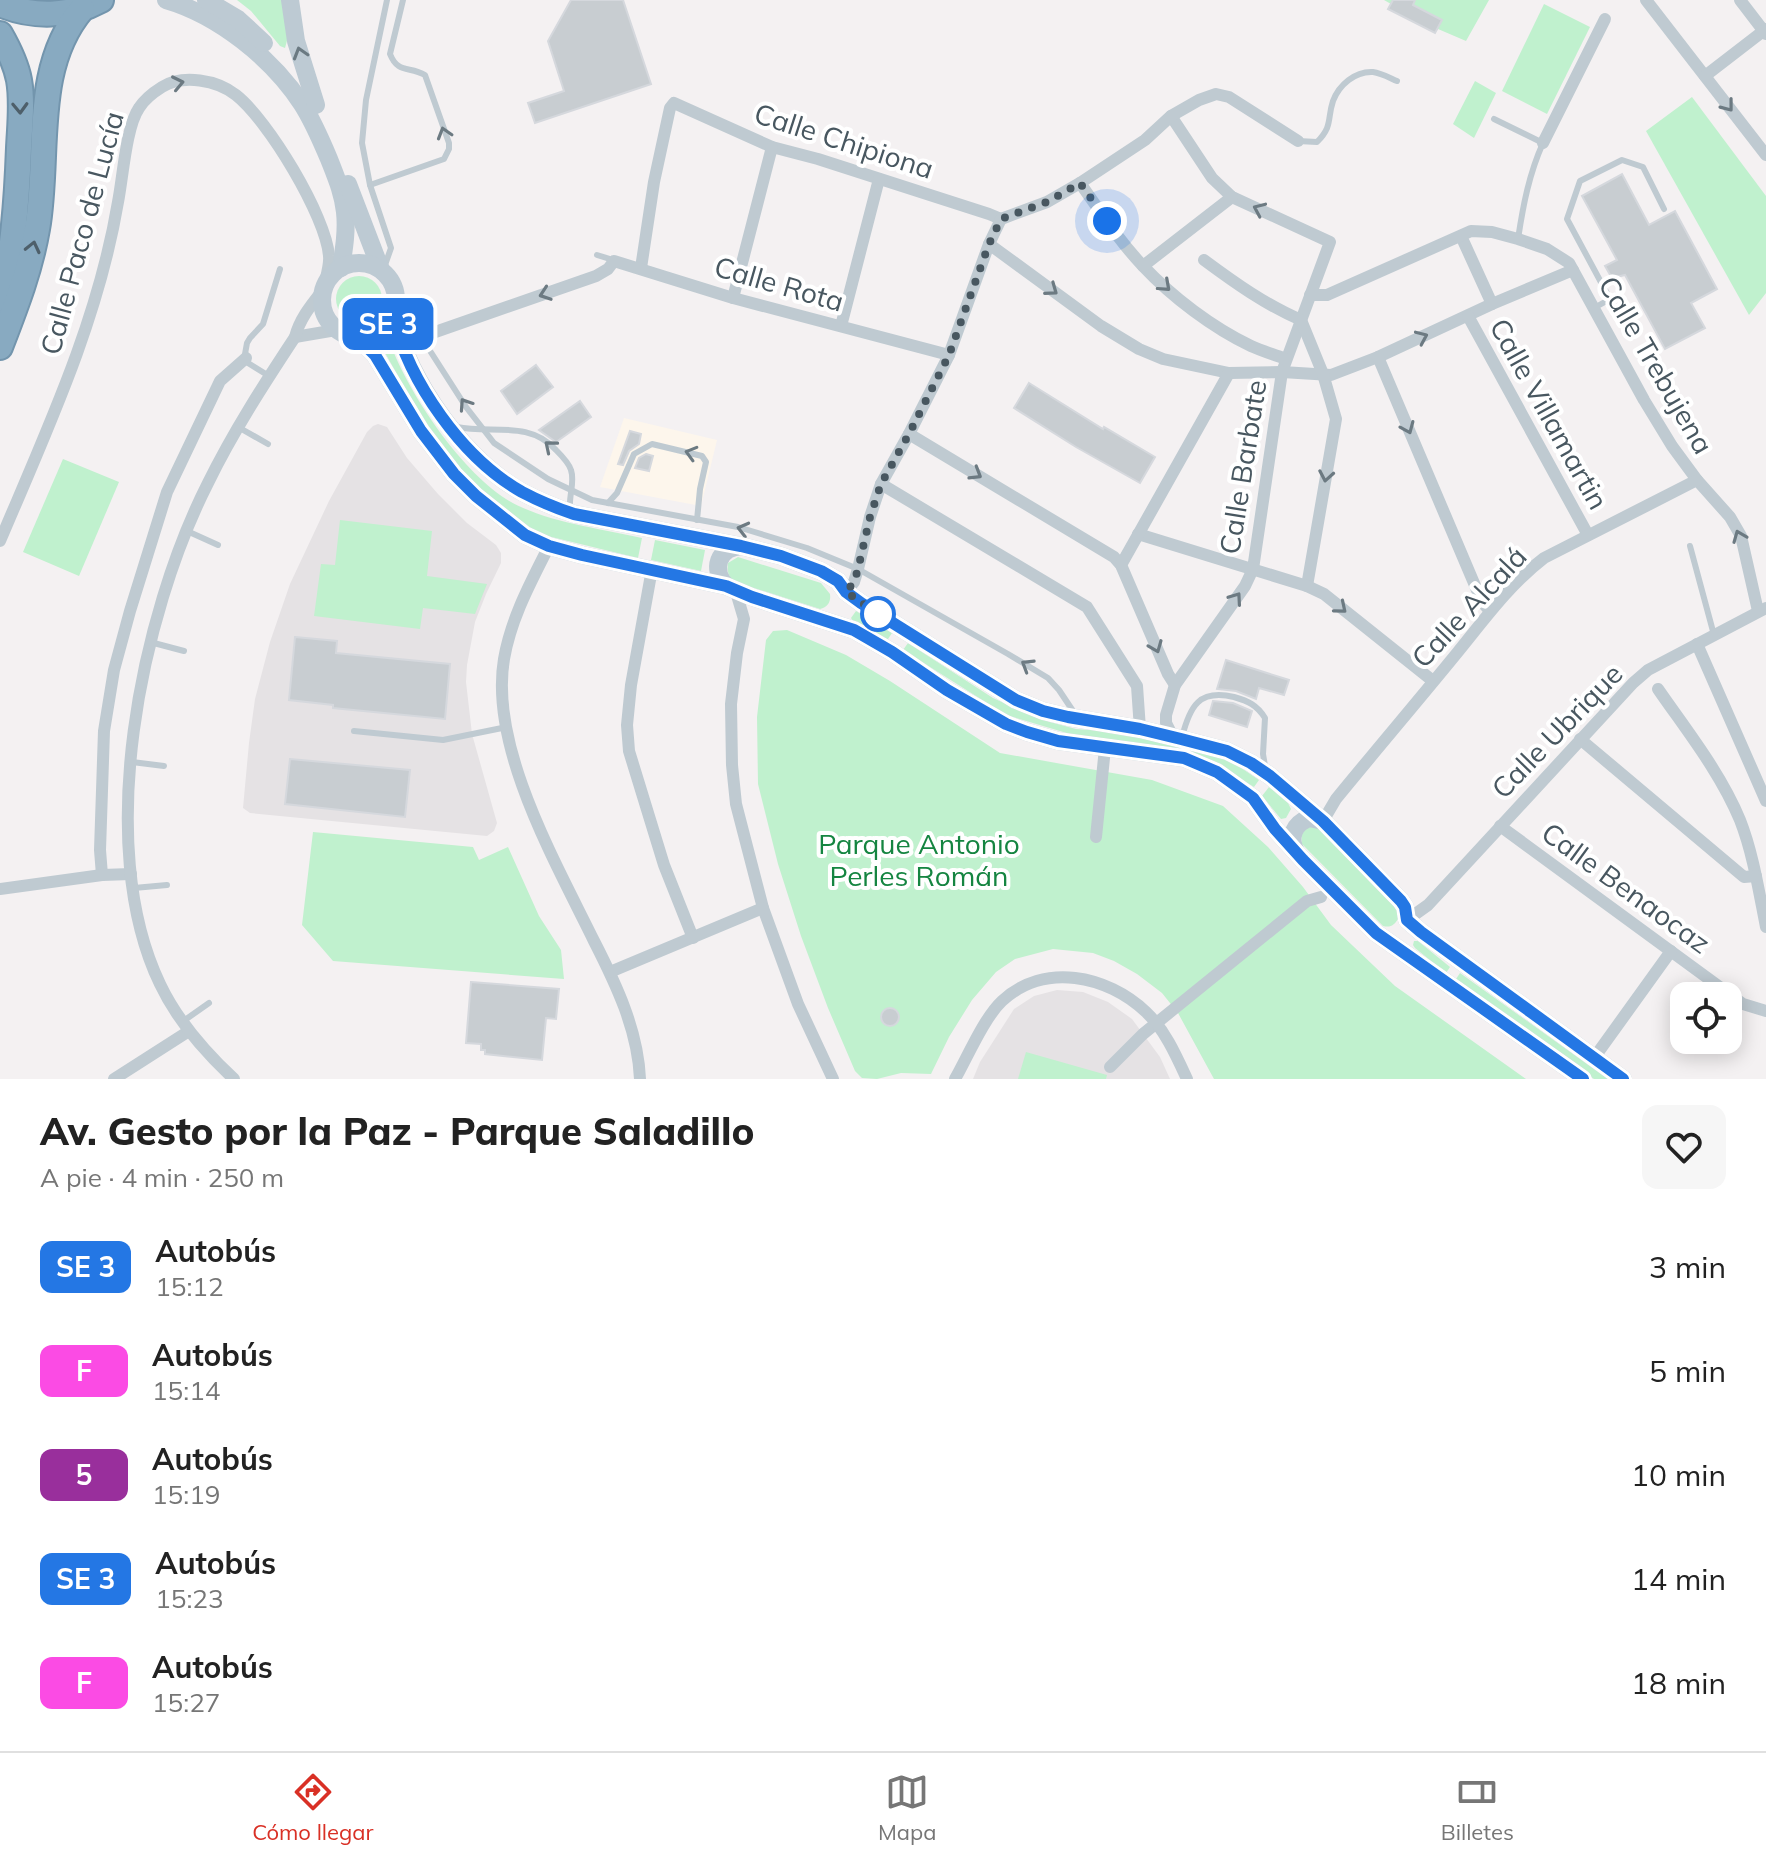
<!DOCTYPE html>
<html lang="es">
<meta charset="utf-8">
<style>
body{margin:0;font-family:Mulish,sans-serif;background:#f6f6f6;color:#222;height:100vh;display:flex;flex-direction:column;font-size:30px;white-space:nowrap}
*{box-sizing:border-box;margin:0}
p{font-size:26px;color:#767676}
.icon{flex:none;width:44px;height:44px;fill:none;stroke:currentColor;stroke-width:2;stroke-linecap:round;stroke-linejoin:round}
.map{position:relative;height:1079px;overflow:hidden}
.sheet{display:flex;flex-direction:column;background:#fff;flex:1}
.sheet>*{flex:none}
.badge{padding:0 16px;border-radius:12px;font-size:28px;line-height:52px}
.tools{position:absolute;left:1670px;top:982px;display:grid;gap:16px}
.tools a{display:grid;place-items:center;width:72px;height:72px;border-radius:16px;background:#fff;box-shadow:0 4px 20px #0003;font-size:40px}
.you{position:absolute;width:40px;height:40px;margin:-20px;border:6px solid #fff;border-radius:50%;background:#1a73e8;box-shadow:0 0 0 12px #1a73e833}
.map>.badge{position:absolute;translate:-50% -50%;box-shadow:0 0 0 4px #fff}
.round{display:grid;place-items:center;flex:none;width:84px;height:84px;border-radius:16px;background:#f6f6f6}
.head{display:flex;align-items:center;justify-content:space-between;height:136px;padding:0 40px}
h1{font-size:38px;font-weight:800;line-height:60px}
ul{padding:0;list-style:none}
li{display:flex;align-items:center;gap:24px;height:104px;padding:0 40px}
li div{flex:1}
li b{display:block;font-size:30px}
li em{font-style:normal}
li .badge{min-width:88px;font-weight:700;text-align:center}
.menu{display:flex;justify-content:space-around;align-items:center;height:112px;border-top:2px solid #e0e0e0;background:#fff;font-size:22px;color:#767676}
.menu a{display:grid;justify-items:center;gap:4px}
.menu .selected{color:#d93025}
.map>svg:first-child{display:block}
</style>
<div class="map">
<svg width="1766" height="1079" viewBox="0 0 1766 1079">
<rect width="100%" height="100%" fill="#f4f1f2"/>
<path fill="#fdf6ec" d="M624 418 717 440 701 506 600 487Z"/>
<g fill="#e5e2e4">
<path d="M378 424 387 427 407 458 438 494 467 523 496 545 501 553V563L486 594 475 622 467 665 466 682 472 734 497 823 494 831 487 836 250 813 243 808 249 743 255 699 270 642 290 584 329 501 367 432 373 426Z"/>
<path d="M1057 990 1083 992 1108 1002 1132 1019 1160 1057 1170 1079H973L980 1062 1014 1009 1034 996Z"/>
</g>
<g fill="#c0f1ce">
<path d="M237 0H283L288 37 285 48 280 46 251 11Z"/>
<path d="M1384 0H1489L1466 41 1438 29 1435 33 1388 9 1391 4Z"/>
<path d="M1544 4 1590 27 1547 114 1502 91Z"/>
<path d="M1475 81 1496 93 1474 138 1453 124Z"/>
<path d="M1692 97 1766 196V293L1749 315 1646 131Z"/>
<circle cx="359" cy="299" r="23"/>
<path d="M388 337C405 389 459 469 506 499 543 522 599 528 642 538L638 558 539 534 482 492 460 468 418 412 379 342Z"/>
<path d="M63 459 119 482 79 576 23 552Z"/>
<path d="M340 520 432 531 427 576 487 584 475 614 423 608 420 629 314 616 321 564 335 565Z"/>
<path d="M655 540 705 550 701 571 651 560Z"/>
<path d="M738 557 821 583 830 594C831 602 828 607 820 609L735 582C728 577 727 571 728 563Z"/>
<path d="M856 611 892 633 886 642 853 621 851 618Z"/>
<path d="M787 630 846 655 890 681 1000 753 1152 780 1223 806 1268 847 1303 887 1331 925 1395 986 1526 1079H1214L1178 1013 1162 993 1137 974 1114 961 1093 953 1053 949 1015 959 996 972 972 1000 949 1037 931 1074 901 1073 877 1079 862 1078 855 1071 828 1008 801 936 778 864 758 784 757 717 766 640 773 631Z"/>
<path d="M908 643 993 698 1022 711 1050 722 1076 729 1103 731 1202 749 1237 765 1259 780 1254 787 1212 762 1070 734 1006 715 903 650Z"/>
<path d="M1269 787 1288 803 1291 809 1286 818 1281 819 1262 796Z"/>
<path d="M1314 826 1320 828 1397 909 1398 919C1394 925 1391 928 1383 926L1302 844 1301 833 1307 828Z"/>
<path d="M313 832 473 847 479 860 508 847 539 916 561 950 564 979 333 961 302 925Z"/>
<path d="M1414 941H1418L1450 967 1446 973 1415 948 1413 945Z"/>
<path d="M1460 973 1608 1079H1594L1458 983 1456 979Z"/>
<path d="M1026 1052 1107 1075 1106 1079H1018Z"/>
</g>
<g fill="#c8cdd1" stroke="#d5d8dd" stroke-width="2">
<path d="M571 0H623L651 84 535 123 528 103 564 91 548 41Z"/>
<path d="M1393 0H1415L1413 5 1442 20 1435 33 1388 9Z"/>
<path d="M1622 174 1649 225 1675 211 1717 289 1691 303 1705 328 1665 349 1625 275 1612 278 1605 266 1617 260 1582 196Z"/>
<path d="M536 365 553 387 517 414 501 391Z"/>
<path d="M1029 383 1103 429 1104 427 1155 457 1140 483 1076 447 1014 408Z"/>
<path d="M580 401 591 417 556 442 539 430Z"/>
<path d="M630 431 641 434 639 444 629 451 623 465 618 464Z"/>
<path d="M646 454 653 456 649 471 635 468 639 458Z"/>
<path d="M295 637 337 641 336 653 450 664 445 719 333 708V705L289 700Z"/>
<path d="M1226 660 1289 680 1284 695 1259 688 1256 699 1236 691 1217 689Z"/>
<path d="M1213 701 1233 703 1252 711 1247 727 1209 715Z"/>
<path d="M290 759 410 770 405 817 285 804Z"/>
<path d="M471 982 559 989 556 1019 546 1018 542 1060 485 1054V1050H481V1044L466 1043Z"/>
<circle cx="890" cy="1017" r="9"/>
</g>
<g fill="none" stroke-linecap="round" stroke-linejoin="round">
<defs>
<g id="highway">
<path d="M0 4C33 18 70 17 101 0"/>
<path d="M0 34C8 48 16 64 19 80 23 102 20 126 19 148 17 202 13 255 0 307"/>
<path d="M0 347C15 308 30 270 37 229 50 157 31 69 82 9"/>
</g>
</defs>
<use href="#highway" stroke="#7395ad" stroke-width="28"/>
<g stroke="#bfcad1" stroke-width="6">
<path d="M1494 119 1543 143C1529 174 1523 206 1518 239"/>
<path d="M1298 141 1317 142C1333 126 1327 119 1333 101 1339 85 1355 71 1373 72 1381 73 1390 78 1397 81"/>
<path d="M370 185 444 159 449 149V143L425 75C409 66 398 74 390 54L403 0"/>
<path d="M597 255 613 260"/>
<path d="M385 265 391 248 370 185 362 143 366 100 387 0"/>
<path d="M1610 299 1567 219 1580 181 1622 160 1643 167 1664 209"/>
<path d="M396 304 425 343 466 407 494 443 548 479 592 500 738 527 807 548 858 569 1008 654 1048 678 1059 690 1075 714"/>
<path d="M1594 308 1619 294 1630 317"/>
<path d="M269 376 248 363 245 354 247 343 250 338 263 324 280 269"/>
<path d="M238 427 268 444"/>
<path d="M457 427C491 434 529 420 556 450 562 456 569 463 571 470 575 482 569 495 570 507"/>
<path d="M608 503 617 493 634 454 652 444 702 456 706 462 700 489 697 520"/>
<path d="M187 531 218 545"/>
<path d="M1690 546 1714 635"/>
<path d="M150 642 184 651"/>
<path d="M354 731 443 740 507 727"/>
<path d="M1182 737C1190 706 1199 689 1234 697 1248 701 1257 705 1265 718L1263 754 1265 766"/>
<path d="M132 762 164 766"/>
<path d="M134 888 167 885"/>
<path d="M182 1022 209 1003"/>
</g>
<g stroke="#bfcad1" stroke-width="12">
<path d="M1646 0 1766 155"/>
<path d="M1740 0 1766 34"/>
<path d="M1705 76 1766 29"/>
<path d="M1171 116 1212 178 1232 197 1330 242 1282 372 1253 569 1245 586 1175 685 1166 715V723L1173 737"/>
<path d="M1543 143 1605 19"/>
<path d="M1080 183C1100 211 1119 241 1143 266 1172 297 1213 328 1251 346 1262 351 1275 355 1286 359"/>
<path d="M1461 236 1492 304"/>
<path d="M989 244 1101 326 1139 349 1163 359 1229 373 1282 372 1331 375 1378 357 1492 304 1573 270"/>
<path d="M1204 260C1235 283 1266 305 1301 320L1323 374 1336 419 1307 586"/>
<path d="M1143 266 1232 197"/>
<path d="M641 268 654 182 670 108 674 103 772 147 818 159 989 214 1001 219"/>
<path d="M1310 295H1327L1471 231 1492 232 1518 239 1547 249 1569 263 1644 400 1672 446 1697 480 1730 517 1741 536 1758 611"/>
<path d="M733 298 772 147"/>
<path d="M1468 316 1588 535"/>
<path d="M841 326 879 179"/>
<path d="M295 337 336 330"/>
<path d="M401 342 421 337 596 276 608 269 614 261 733 298 949 355"/>
<path d="M1378 357 1482 602 1490 611"/>
<path d="M909 434 1114 557 1121 565 1168 674 1175 685"/>
<path d="M881 484 1087 607 1137 686 1140 729"/>
<path d="M1138 534 1307 586 1324 594 1433 681"/>
<path d="M0 541C47 430 98 321 118 202 123 177 126 127 139 108 144 100 154 92 162 87 183 74 217 80 236 95 268 120 326 216 329 256 330 265 326 277 324 286"/>
<path d="M549 546C531 582 511 618 504 659 489 747 556 863 594 941 616 984 638 1030 640 1079"/>
<path d="M1121 565 1229 373"/>
<path d="M652 569 631 685 627 725 629 751 664 865 693 938"/>
<path d="M736 592 744 619 737 653 731 704 732 765 736 804 763 908 798 1004 833 1079"/>
<path d="M846 592 854 582 858 569 870 517 881 484 909 434 949 355 989 244 1001 219 1047 202 1080 183 1145 140 1171 116 1199 100 1216 94 1229 97 1298 141"/>
<path d="M1697 644 1766 801"/>
<path d="M1658 689C1687 731 1720 772 1740 820 1753 853 1759 892 1766 927"/>
<path d="M1580 739 1744 877 1756 876"/>
<path d="M1323 821 1336 799C1376 750 1417 702 1457 653 1484 620 1509 585 1544 558L1697 480"/>
<path d="M1500 826 1743 1004 1766 1011"/>
<path d="M1096 837 1105 748"/>
<path d="M102 875 100 850 104 731 114 670 130 611 167 492 220 381 246 358"/>
<path d="M0 889 102 875 131 874"/>
<path d="M1407 920 1428 905 1633 683 1648 670 1766 608"/>
<path d="M610 972 763 908"/>
<path d="M1594 1058 1671 951"/>
<path d="M1110 1067 1143 1034 1307 901 1321 897"/>
<path d="M114 1079 189 1031"/>
<path d="M234 1079C205 1052 177 1020 160 984 93 845 141 615 208 483 233 432 264 384 295 337 300 318 312 304 323 290"/>
<path d="M955 1079C968 1056 984 1018 1002 1001 1044 962 1107 975 1146 1012 1165 1030 1176 1055 1187 1079"/>
</g>
<g stroke="#bdcad3" stroke-width="18">
<path d="M166 0C218 15 272 58 302 104 313 121 321 140 329 159 336 177 343 193 345 212 347 231 344 249 341 268"/>
<path d="M206 0 238 19 264 43"/>
<path d="M290 0 296 41 316 105"/>
<path d="M348 184 381 270"/>
<circle cx="359" cy="300" r="37"/>
<path d="M393 316C410 382 462 458 522 492 539 501 556 508 574 514L741 546 781 556 821 571 838 581 846 592 861 603 1016 700 1043 711 1068 717 1140 729 1181 739 1227 751 1251 763 1270 776 1323 821 1401 901 1405 907 1407 920 1421 932 1623 1079"/>
<path d="M358 338 375 355 421 431 454 474 476 496 525 535 549 546 582 555 726 586 752 597 854 630 892 652 947 690 1006 724 1027 732 1058 741 1184 758 1217 772 1253 798 1275 829 1303 860 1376 933 1583 1079"/>
<path d="M726 586C711 569 718 548 741 546"/>
<path d="M1296 852C1288 837 1294 823 1310 818L1323 821"/>
</g>
<use href="#highway" stroke="#88aac1" stroke-width="24"/>
</g>
<defs><path id="oneway-chevron" d="M-2-3.5L2.5 0L-2 3.5" fill="none" stroke-width="1.6" stroke-linecap="round" stroke-linejoin="round" transform="scale(2)"/></defs>
<use stroke="#6b7a82" href="#oneway-chevron" transform="translate(300 53) rotate(-107)"/>
<g stroke="#6c7a82">
<use href="#oneway-chevron" transform="translate(178 83) rotate(-12)"/>
<use href="#oneway-chevron" transform="translate(1728 106) rotate(52)"/>
<use href="#oneway-chevron" transform="translate(444 133) rotate(-107)"/>
<use href="#oneway-chevron" transform="translate(1259 209) rotate(-156)"/>
<use href="#oneway-chevron" transform="translate(1165 286) rotate(42)"/>
<use href="#oneway-chevron" transform="translate(1052 290) rotate(36)"/>
<use href="#oneway-chevron" transform="translate(545 294) rotate(161)"/>
<use href="#oneway-chevron" transform="translate(1422 337) rotate(-24)"/>
<use href="#oneway-chevron" transform="translate(465 404) rotate(-124)"/>
<use href="#oneway-chevron" transform="translate(1408 428) rotate(67)"/>
<use href="#oneway-chevron" transform="translate(550 446) rotate(-140)"/>
<use href="#oneway-chevron" transform="translate(691 453) rotate(-164)"/>
<use href="#oneway-chevron" transform="translate(976 474) rotate(31)"/>
<use href="#oneway-chevron" transform="translate(1326 476) rotate(100)"/>
<use href="#oneway-chevron" transform="translate(743 529) rotate(-166)"/>
<use href="#oneway-chevron" transform="translate(1739 536) rotate(-112)"/>
<use href="#oneway-chevron" transform="translate(1236 598) rotate(-55)"/>
<use href="#oneway-chevron" transform="translate(1341 608) rotate(40)"/>
<use href="#oneway-chevron" transform="translate(1156 647) rotate(68)"/>
<use href="#oneway-chevron" transform="translate(1027 665) rotate(-148)"/>
</g>
<g stroke="#4e5f6a">
<use href="#oneway-chevron" transform="translate(20 108) rotate(88)"/>
<use href="#oneway-chevron" transform="translate(33 247) rotate(-77)"/>
</g>
<g fill="none" stroke-linecap="round" stroke-linejoin="round">
<defs>
<path id="line" d="M1583 1079 1376 933 1303 860 1275 829 1253 798 1217 772 1184 758 1058 741 1027 732 1006 724 947 690 892 652 854 630 752 597 726 586 582 555 549 546 525 535 476 496 454 474 421 431 375 355 358 338C374 336 384 330 393 316 409 382 462 458 522 492 539 501 556 508 574 514L741 546 781 556 821 571 838 581 846 592 861 603 1016 700 1043 711 1068 717 1140 729 1181 739 1227 751 1251 763 1270 776 1323 821 1401 901 1405 907 1407 920 1421 932 1623 1079"/>
</defs>
<use href="#line" stroke="#fff" stroke-width="18"/>
<use href="#line" stroke="#2477e4" stroke-width="12"/>
<path stroke="#485760" stroke-width="8" stroke-dasharray="0 14.4" d="M878 614 883 617 846 592 854 582 858 569 870 517 881 484 909 434 949 355 989 244 1001 219 1047 202 1080 183 1107 221"/>
</g>
<circle fill="#fff" stroke="#2477e4" stroke-width="4" cx="878" cy="614" r="16"/>
<g text-anchor="middle" stroke-width="8" stroke-linejoin="round" paint-order="stroke">
<g font-size="28" fill="#485760" stroke="#fff">
<text transform="translate(844 141) rotate(18)" y="10">Calle Chipiona</text>
<text transform="translate(82 233) rotate(-75)" y="10">Calle Paco de Lucía</text>
<text transform="translate(779 284) rotate(16)" y="10">Calle Rota</text>
<text transform="translate(1656 365) rotate(60)" y="10">Calle Trebujena</text>
<text transform="translate(1549 414) rotate(61)" y="10">Calle Villamartin</text>
<text transform="translate(1243 467) rotate(-81)" y="10">Calle Barbate</text>
<text transform="translate(1469 607) rotate(-47)" y="10">Calle Alcalá</text>
<text transform="translate(1557 731) rotate(-46)" y="10">Calle Ubrique</text>
<text transform="translate(1626 888) rotate(36)" y="10">Calle Benaocaz</text>
</g>
<g font-size="28" fill="#158541" stroke="#fff">
<text x="919" y="854">Parque Antonio<tspan x="919" dy="32">Perles Román</tspan></text>
</g>
</g>
</svg>
<div class="tools">
<a><svg class="icon" aria-label="locate" viewBox="0 0 24 24"><circle cx="12" cy="12" r="6"/><path d="M12 2v4M12 18v4M2 12h4M18 12h4"/></svg></a>
</div>
<div class="you" style="left:1107px;top:221px"></div>
<b class="badge" style="left:388px;top:324px;background:#2477e4;color:#fff">SE 3</b>
</div>
<section class="sheet">
<div class="head"><div><h1>Av. Gesto por la Paz - Parque Saladillo</h1><p>A pie · 4 min · 250 m</p></div><a class="round"><svg class="icon" aria-label="heart" viewBox="0 0 24 24"><path d="M12 20l-8-8c-3-5 5-10 8-4 3-6 11-1 8 4z"/></svg></a></div>
<ul>
<li><span class="badge" style="background:#2477e4;color:#fff">SE 3</span><div><b>Autobús</b><p>15:12</p></div><em>3 min</em></li>
<li><span class="badge" style="background:#fb4be4;color:#fff">F</span><div><b>Autobús</b><p>15:14</p></div><em>5 min</em></li>
<li><span class="badge" style="background:#992f9c;color:#fff">5</span><div><b>Autobús</b><p>15:19</p></div><em>10 min</em></li>
<li><span class="badge" style="background:#2477e4;color:#fff">SE 3</span><div><b>Autobús</b><p>15:23</p></div><em>14 min</em></li>
<li><span class="badge" style="background:#fb4be4;color:#fff">F</span><div><b>Autobús</b><p>15:27</p></div><em>18 min</em></li>
</ul>
</section>
<nav class="menu">
<a class="selected"><svg class="icon" aria-label="directions" viewBox="0 0 24 24"><path d="M12 3l9 9-9 9-9-9zM9 14v-3h6M13 9l2 2-2 2"/></svg>Cómo llegar</a>
<a><svg class="icon" aria-label="map" viewBox="0 0 24 24"><path d="M3 6l6-2 6 2 6-2v14l-6 2-6-2-6 2zM9 4v14M15 6v14"/></svg>Mapa</a>
<a><svg class="icon" aria-label="tickets" viewBox="0 0 24 24"><path d="M3 7h18v10H3zM15 7v10"/></svg>Billetes</a>
</nav>
